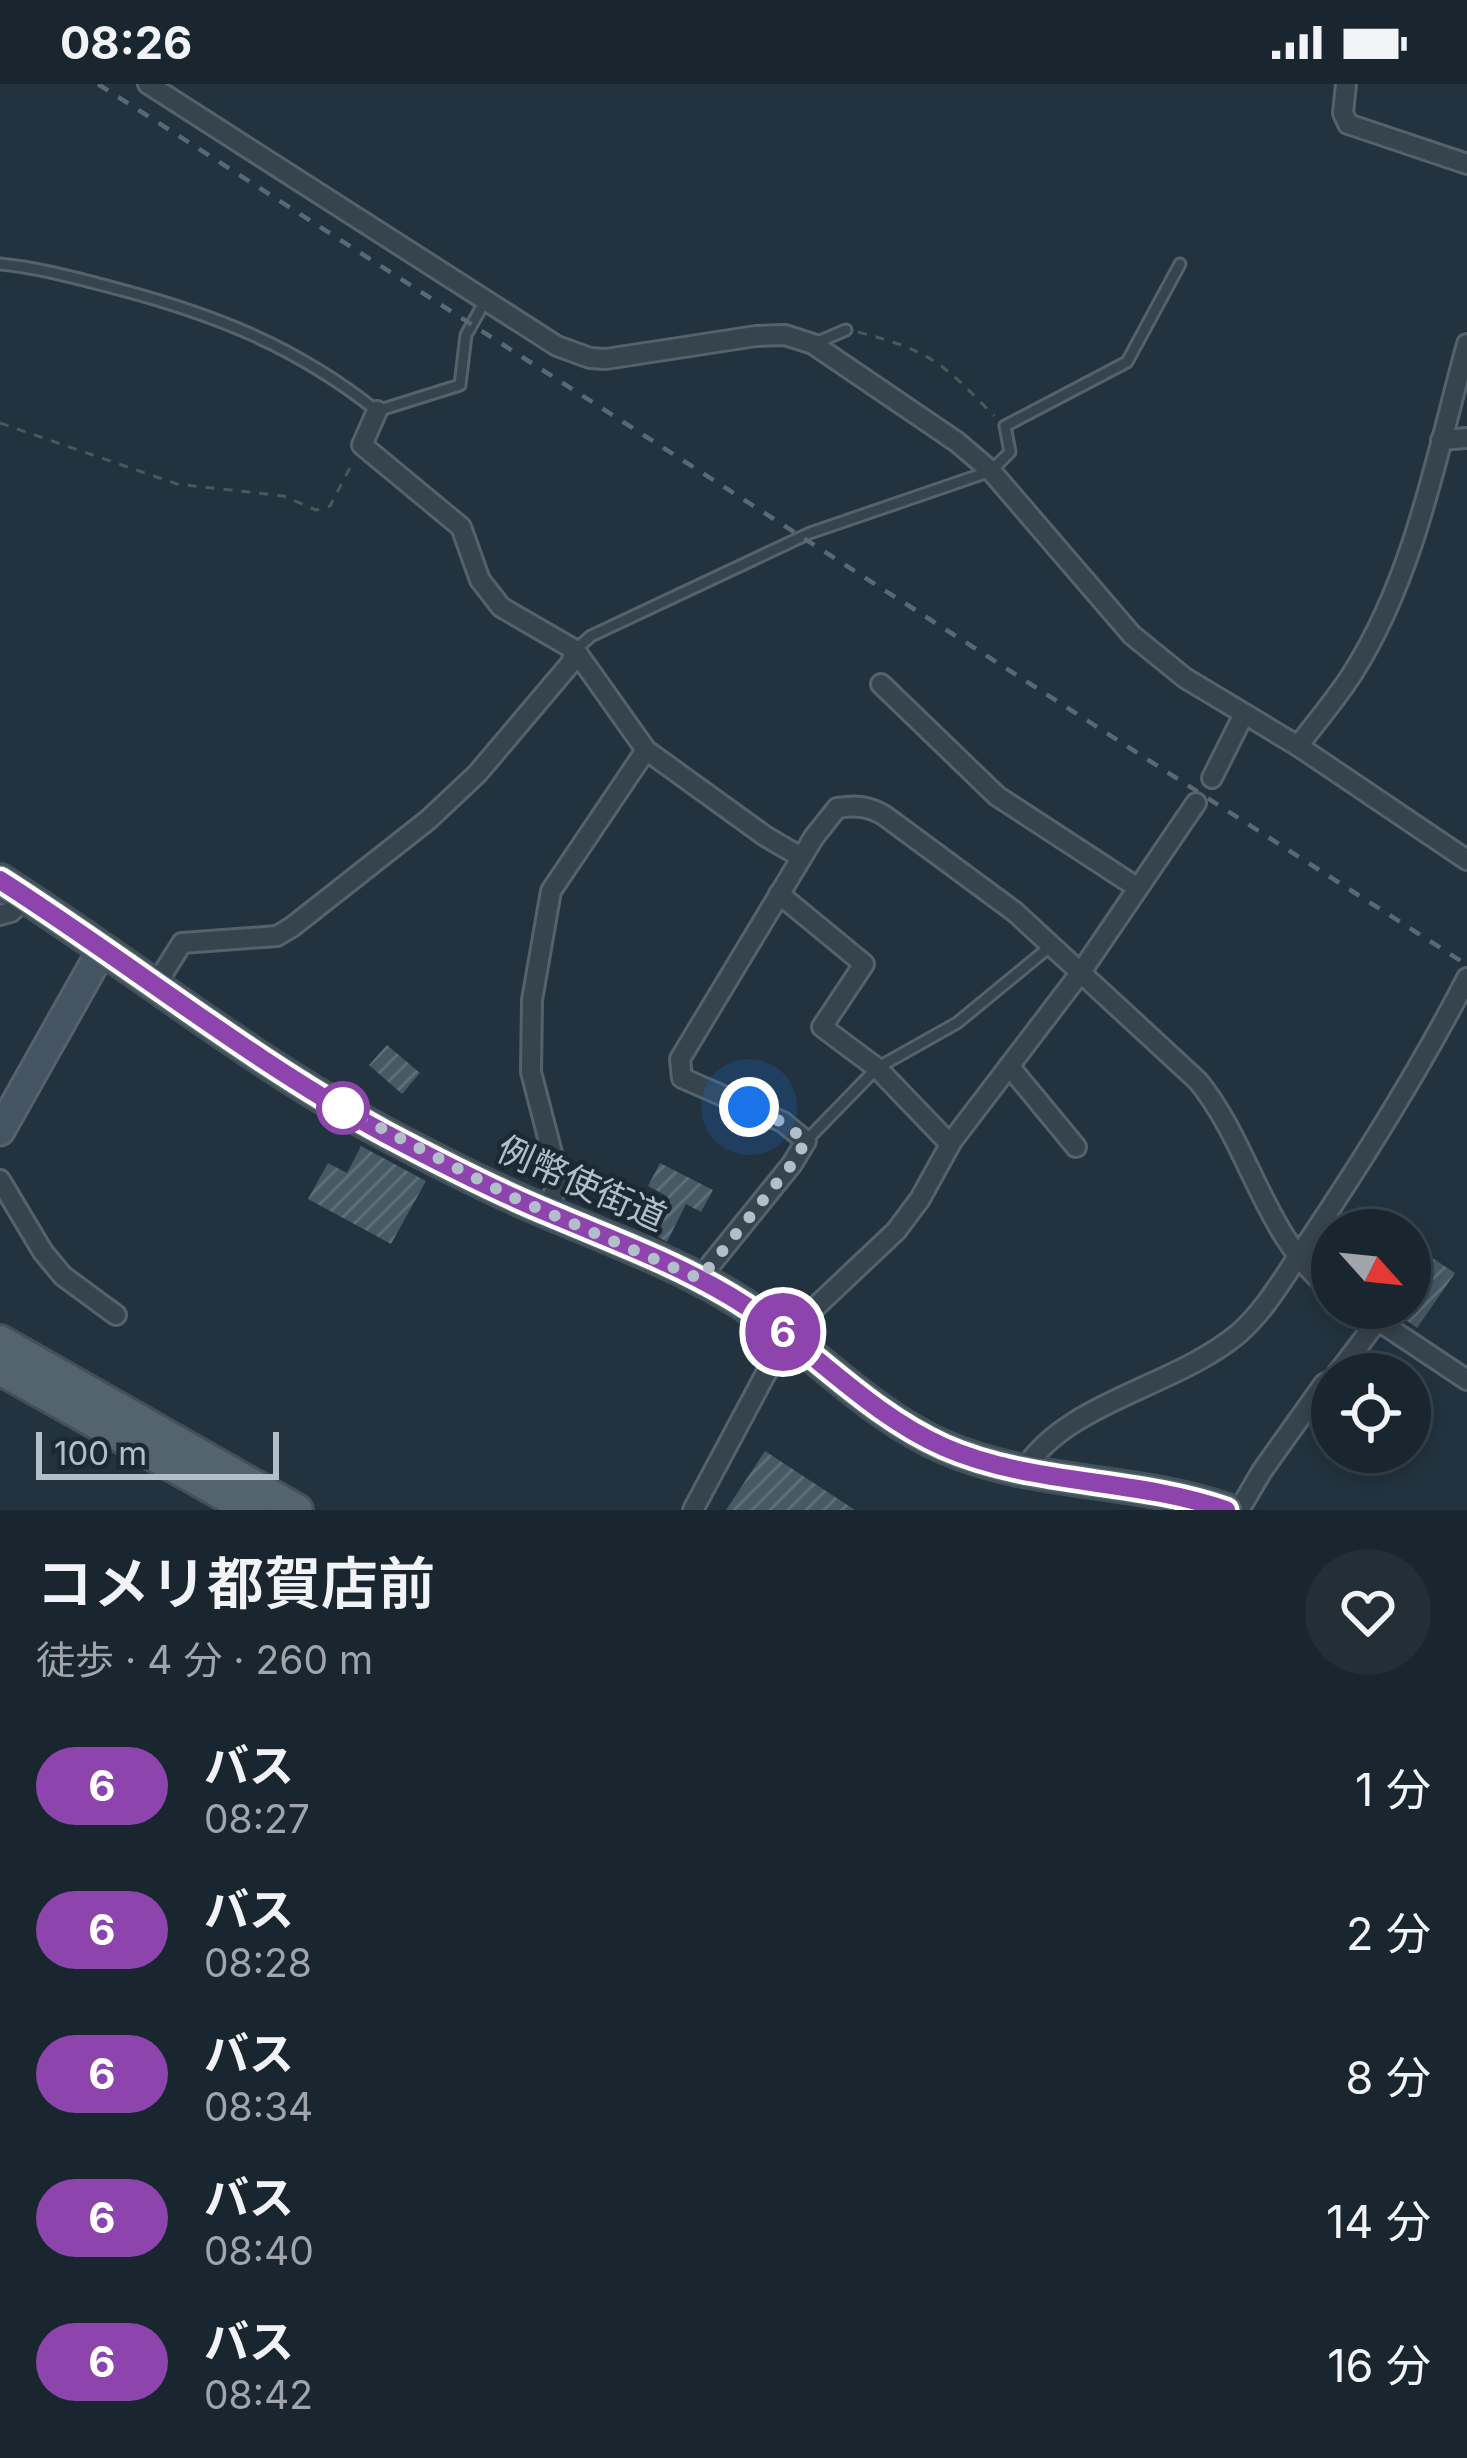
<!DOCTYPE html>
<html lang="ja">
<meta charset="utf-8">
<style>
body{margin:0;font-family:Inter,"Noto Sans JP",sans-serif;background:#232e37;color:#f1f3f6;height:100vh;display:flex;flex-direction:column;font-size:45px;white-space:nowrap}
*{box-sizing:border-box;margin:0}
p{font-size:39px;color:#9fa5aa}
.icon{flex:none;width:66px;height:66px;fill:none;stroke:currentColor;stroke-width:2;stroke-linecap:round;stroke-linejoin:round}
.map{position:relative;height:1426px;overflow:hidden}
.sheet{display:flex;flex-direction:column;background:#1a262f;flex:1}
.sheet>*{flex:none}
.badge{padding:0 24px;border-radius:39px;font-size:42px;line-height:78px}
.needle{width:78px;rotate:117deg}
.tools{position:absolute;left:1311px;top:1125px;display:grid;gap:24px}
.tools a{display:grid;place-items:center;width:120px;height:120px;border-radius:50%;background:#1a262f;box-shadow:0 6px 18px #0003,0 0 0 3px #38434b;font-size:60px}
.scale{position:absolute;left:36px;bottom:30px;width:243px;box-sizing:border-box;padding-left:12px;border:6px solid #b2bfca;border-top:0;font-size:33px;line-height:42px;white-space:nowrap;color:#b2bfca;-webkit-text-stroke:9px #1b2933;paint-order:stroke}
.you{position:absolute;width:60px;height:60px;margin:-30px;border:9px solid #fff;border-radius:50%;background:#1a73e8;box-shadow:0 0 0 18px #1a73e833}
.map>.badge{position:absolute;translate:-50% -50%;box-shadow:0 0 0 6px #fff}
.round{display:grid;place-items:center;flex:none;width:126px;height:126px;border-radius:63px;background:#232e37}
.summary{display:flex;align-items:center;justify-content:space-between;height:204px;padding:0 36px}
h1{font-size:57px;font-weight:600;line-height:90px}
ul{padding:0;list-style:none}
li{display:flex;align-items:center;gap:36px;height:144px;padding:0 36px}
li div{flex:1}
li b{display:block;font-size:45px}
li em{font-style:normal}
li .badge{min-width:132px;font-weight:700;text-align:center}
.status{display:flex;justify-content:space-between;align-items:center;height:84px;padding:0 60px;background:#1a262f;direction:ltr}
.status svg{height:33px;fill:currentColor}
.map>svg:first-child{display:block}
</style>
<div class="status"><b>08:26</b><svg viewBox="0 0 49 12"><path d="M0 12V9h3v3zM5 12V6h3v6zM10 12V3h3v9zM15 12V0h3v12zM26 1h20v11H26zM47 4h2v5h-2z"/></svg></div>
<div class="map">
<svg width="1467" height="1426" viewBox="0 0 1467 1426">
<defs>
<pattern id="building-hatch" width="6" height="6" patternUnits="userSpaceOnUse" patternTransform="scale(3)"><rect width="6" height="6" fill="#465965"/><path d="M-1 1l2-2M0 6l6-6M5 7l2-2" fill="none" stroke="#5e6f7a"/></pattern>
</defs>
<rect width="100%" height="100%" fill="#22333f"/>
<g fill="url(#building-hatch)">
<path d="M387 961 420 989 402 1010 369 981Z"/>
<path d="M361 1062 426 1097 391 1160 308 1115 328 1079 347 1089Z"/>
<path d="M660 1079 713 1106 701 1128 686 1120 667 1158 649 1148 668 1113 648 1102Z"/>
<path d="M1428 1171 1455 1189 1417 1244 1388 1224H1410V1197Z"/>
<path d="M765 1367 855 1426H726Z"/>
</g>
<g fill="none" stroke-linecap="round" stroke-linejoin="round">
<defs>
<g id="lane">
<path d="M0 180C41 184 79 195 118 205 216 231 297 263 377 327L460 301 466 251 485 217"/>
<path d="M813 260 846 246"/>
<path d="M575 566 591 552 810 449 991 387 1010 368 1005 342 1127 278 1180 180"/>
<path d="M806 1057 877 984 957 939 1052 861"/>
</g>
<g id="street">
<path d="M148 0 557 262 590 274 606 275 756 252 785 251 813 260 957 358 991 387 1132 551 1185 594 1298 662 1467 776"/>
<path d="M1346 0 1343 29 1348 40 1467 80"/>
<path d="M1441 356 1467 354"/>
<path d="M575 566 646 666 765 752 801 773"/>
<path d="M881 600 997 712 1138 804"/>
<path d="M1298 662C1317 637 1338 613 1354 587 1415 490 1437 369 1467 260"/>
<path d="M1212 694 1244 630"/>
<path d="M779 810 864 880 822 943 877 984 950 1060"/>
<path d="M0 831 11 828 26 813"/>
<path d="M155 902 182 859 277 852 292 843 428 736 477 690 571 579 575 566 501 523 480 496 461 443 362 361 377 327"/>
<path d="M1009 982 1076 1063"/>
<path d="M0 1096 43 1168 63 1192 116 1231"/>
<path d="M549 1129 558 1092 531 988 532 916 551 807 646 666"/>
<path d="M699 1195 792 1080 806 1057 783 1038 682 994 680 975 814 753 837 724C856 721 869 722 885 732L1015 828 1198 997C1251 1062 1264 1154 1332 1206"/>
<path d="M1359 1224 1467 1296"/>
<path d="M1337 1290 1378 1236"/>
<path d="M1023 1387C1067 1317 1173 1304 1238 1250 1268 1224 1287 1187 1310 1155 1367 1070 1420 985 1467 894"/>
<path d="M693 1426 787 1250 896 1147 920 1115 952 1057 1081 888 1196 719"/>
<path d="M1239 1426 1262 1387 1324 1300 1332 1296"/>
</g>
<path id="secondary" d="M0 1047 102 866"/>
<g id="primary">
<path d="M0 796C130 879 250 977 386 1050 439 1078 494 1106 549 1129 610 1155 673 1178 730 1212 806 1257 863 1327 944 1363 1034 1402 1135 1394 1227 1426"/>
<path d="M0 1257 297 1426"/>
<path d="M0 1285 251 1426"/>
</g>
</defs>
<use href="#lane" stroke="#54626c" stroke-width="15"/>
<use href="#street" stroke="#54626c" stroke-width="24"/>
<use href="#secondary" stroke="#54626c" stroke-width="33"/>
<use href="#primary" stroke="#42505a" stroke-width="36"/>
<g stroke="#425c5a" stroke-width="3" stroke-dasharray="9 9" stroke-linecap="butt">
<path d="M858 248C931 267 943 279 994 332"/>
<path d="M0 339 177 400 283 412 316 426 330 422 353 378"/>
</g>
<use href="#lane" stroke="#36444e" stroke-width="9"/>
<use href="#street" stroke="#36444e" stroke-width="18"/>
<use href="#secondary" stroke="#445462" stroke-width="27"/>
<use href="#primary" stroke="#54646f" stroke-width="30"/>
<path stroke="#586976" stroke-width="4.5" stroke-dasharray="12 12" stroke-linecap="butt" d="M98 0 1467 881"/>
</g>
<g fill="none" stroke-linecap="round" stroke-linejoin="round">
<defs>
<path id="line" d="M0 796C130 879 250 976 386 1050 439 1078 493 1106 549 1129 610 1155 673 1178 730 1212 806 1257 863 1327 944 1363 1033 1402 1135 1394 1226 1426"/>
</defs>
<use href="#line" stroke="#fff" stroke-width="27"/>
<use href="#line" stroke="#8e44ad" stroke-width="18"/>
<path stroke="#b2bfca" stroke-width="12" stroke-dasharray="0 21.6" d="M343 1024 512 1113 700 1195 792 1080 806 1057 782 1038 749 1023"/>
</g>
<circle fill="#fff" stroke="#8e44ad" stroke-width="6" cx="343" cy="1024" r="24"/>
<g text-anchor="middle" stroke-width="9" stroke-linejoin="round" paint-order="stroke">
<g font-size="36" fill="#b2bfca" stroke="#1b2933">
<text transform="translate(582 1099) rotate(24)" y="13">例幣使街道</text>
</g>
</g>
</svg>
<div class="tools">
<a><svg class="needle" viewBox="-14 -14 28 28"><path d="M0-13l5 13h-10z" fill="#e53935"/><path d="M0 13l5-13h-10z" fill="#9fa5aa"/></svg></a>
<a><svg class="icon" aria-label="locate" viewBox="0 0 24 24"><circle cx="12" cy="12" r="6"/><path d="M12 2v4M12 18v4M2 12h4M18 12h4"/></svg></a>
</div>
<div class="scale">100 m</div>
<div class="you" style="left:749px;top:1023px"></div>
<b class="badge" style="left:783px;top:1248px;background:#8e44ad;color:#fff">6</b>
</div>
<section class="sheet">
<div class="summary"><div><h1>コメリ都賀店前</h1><p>徒歩 · 4 分 · 260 m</p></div><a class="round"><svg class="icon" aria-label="heart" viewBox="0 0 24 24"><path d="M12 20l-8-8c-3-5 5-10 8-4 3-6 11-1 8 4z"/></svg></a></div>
<ul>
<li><span class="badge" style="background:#8e44ad;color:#fff">6</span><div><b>バス</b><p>08:27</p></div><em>1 分</em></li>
<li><span class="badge" style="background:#8e44ad;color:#fff">6</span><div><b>バス</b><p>08:28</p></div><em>2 分</em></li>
<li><span class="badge" style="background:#8e44ad;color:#fff">6</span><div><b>バス</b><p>08:34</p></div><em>8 分</em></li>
<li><span class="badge" style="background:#8e44ad;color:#fff">6</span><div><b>バス</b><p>08:40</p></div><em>14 分</em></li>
<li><span class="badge" style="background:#8e44ad;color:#fff">6</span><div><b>バス</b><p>08:42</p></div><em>16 分</em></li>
</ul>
</section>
